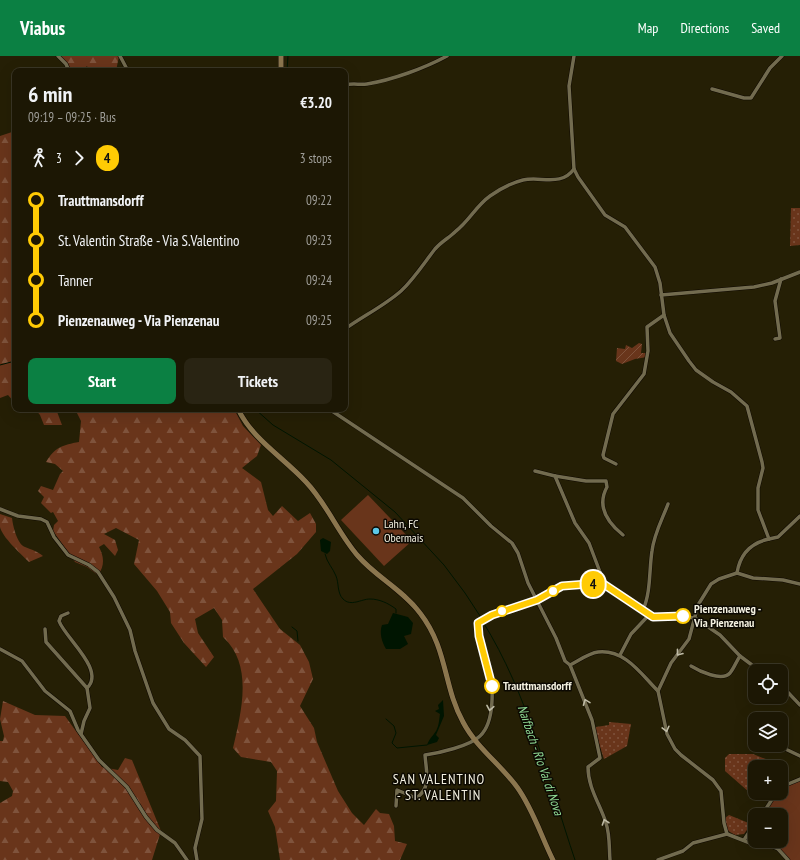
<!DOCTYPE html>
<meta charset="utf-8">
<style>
body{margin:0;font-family:"PT Sans Narrow",sans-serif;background:#292413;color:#f1f3f6;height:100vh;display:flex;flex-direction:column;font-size:15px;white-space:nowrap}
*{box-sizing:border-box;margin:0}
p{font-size:13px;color:#a09f9a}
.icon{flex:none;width:22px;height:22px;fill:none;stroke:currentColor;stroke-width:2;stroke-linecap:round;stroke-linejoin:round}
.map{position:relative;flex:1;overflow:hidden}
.panel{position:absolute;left:12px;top:12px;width:336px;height:344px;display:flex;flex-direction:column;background:#1c1704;border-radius:8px;box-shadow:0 4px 16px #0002,0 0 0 1px #3a3626}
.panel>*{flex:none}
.badge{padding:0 8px;border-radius:13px;font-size:14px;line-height:26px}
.controls{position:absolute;left:748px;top:608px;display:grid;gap:8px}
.controls a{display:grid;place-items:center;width:40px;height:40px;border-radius:8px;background:#1c1704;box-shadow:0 4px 16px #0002,0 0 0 1px #3a3626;font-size:20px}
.map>.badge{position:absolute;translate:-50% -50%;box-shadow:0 0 0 2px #fff}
.legs{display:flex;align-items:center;gap:6px;height:44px;padding:0 16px;font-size:13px}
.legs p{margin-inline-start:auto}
.head{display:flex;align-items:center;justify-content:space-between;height:68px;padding:0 16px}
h1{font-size:22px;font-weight:700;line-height:30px}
.button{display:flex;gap:8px;margin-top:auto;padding:8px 16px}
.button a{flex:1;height:46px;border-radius:8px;background:#0b8043;color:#fff;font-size:16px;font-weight:700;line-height:46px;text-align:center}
.button a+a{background:#292413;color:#f1f3f6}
ul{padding:0 16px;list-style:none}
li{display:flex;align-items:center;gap:14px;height:40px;font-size:15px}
li i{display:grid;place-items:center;width:6px;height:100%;margin:0 5px;background:currentColor}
li i::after{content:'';width:10px;height:10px;margin:-5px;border:3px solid;border-radius:50%;background:#1c1704}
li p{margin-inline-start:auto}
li:first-child i{background:linear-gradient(#0000 50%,currentColor 0)}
li:last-child i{background:linear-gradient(currentColor 50%,#0000 0)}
header{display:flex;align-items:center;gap:24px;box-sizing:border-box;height:56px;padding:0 20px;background:#0b8043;color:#fff}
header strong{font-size:19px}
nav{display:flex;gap:22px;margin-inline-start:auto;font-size:14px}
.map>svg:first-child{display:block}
</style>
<header>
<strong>Viabus</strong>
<nav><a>Map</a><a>Directions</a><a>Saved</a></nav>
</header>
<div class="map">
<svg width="800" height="804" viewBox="0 0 800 804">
<defs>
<pattern id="grass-dots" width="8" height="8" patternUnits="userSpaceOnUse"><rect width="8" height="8" fill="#69351b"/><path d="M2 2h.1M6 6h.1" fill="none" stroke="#7f533c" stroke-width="1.8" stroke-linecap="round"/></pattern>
<pattern id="forest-firs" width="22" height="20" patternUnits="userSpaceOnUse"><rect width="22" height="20" fill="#69351b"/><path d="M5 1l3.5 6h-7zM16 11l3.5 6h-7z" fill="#7f533c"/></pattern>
<pattern id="garden-furrows" width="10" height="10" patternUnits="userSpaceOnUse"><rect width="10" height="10" fill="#69351b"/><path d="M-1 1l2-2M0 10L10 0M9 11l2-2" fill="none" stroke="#7f533c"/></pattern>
</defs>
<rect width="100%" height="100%" fill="#251f05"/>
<g fill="url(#grass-dots)">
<path d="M791 152H800V189L790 190Z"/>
<path d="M609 666 631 668 627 690 604 703 596 678V671L609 669Z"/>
<path d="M729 698H753L773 706 770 711H755V736H749L725 715V702Z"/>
<path d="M729 759 751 768 744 778 735 779 727 774 725 762Z"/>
</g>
<g fill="url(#forest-firs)">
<path d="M57 0H119L116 15H89L87 10 82 15H69L68 10Z"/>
<path d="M15 75V347L8 339 0 342V80Z"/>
<path d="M35 353H56L62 369H44L40 359Z"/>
<path d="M75 353H234L243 370 261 389 257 400 242 412 261 426 268 454 273 460 282 450 298 465 310 457 316 468V476L297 498 253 533 280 573 300 589 309 606 313 623 300 650 314 672 317 686 338 735 352 757 364 769 376 753 380 757 389 758 394 770 395 785 407 788 400 804H280L275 771 268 755 276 745 277 715 271 706 241 701 233 692C241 657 254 609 223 581L222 564 214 552 195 563 198 577 214 601 206 611 184 587 171 567 170 556 157 535 134 508 139 484 116 472 104 478 115 484 118 494 115 500 104 488 99 491C104 500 105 510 98 519L87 511 75 506 53 475 54 469 58 465 53 456 51 457 41 447 44 441 38 435 41 430 53 434 60 418 63 415 55 408 46 406C55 391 63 389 79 386L81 365Z"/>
<path d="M0 458 12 462C13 470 17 488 25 491 32 494 37 495 43 500L29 506C22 499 2 481 0 471 0 467 0 462 0 458Z"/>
<path d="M3 645 35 659 65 660 102 711 118 714 125 702 132 704 161 775 152 804H0V747L12 740 13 735 8 726 0 725V685H3L4 680 0 663Z"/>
</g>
<g fill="#69351b">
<path d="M368 439 412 485 384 510 341 464Z"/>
<path d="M800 723V804H787L778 793 766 789 765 785H781V759H763L776 737H781V731Z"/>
</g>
<path fill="url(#garden-furrows)" d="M639 287 642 288 641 297H647V301L635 303 622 308 616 305 617 292 625 293 626 289 632 292Z"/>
<g fill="#001501">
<path d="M323 482 331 486 330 495 327 498 321 495 320 484Z"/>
<path d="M393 557 408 561 413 567 411 578 404 580 408 588 400 593H386C382 586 379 577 382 569L388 568Z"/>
<path d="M443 644 444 660 436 679 439 682 437 686 427 689C429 683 432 681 436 675 439 670 439 664 440 658L435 655 439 653 438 649Z"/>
</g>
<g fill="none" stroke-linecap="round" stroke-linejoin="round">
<g stroke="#001501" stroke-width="1">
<path d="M287 15 288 0"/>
<path d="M0 309 15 305"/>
<path d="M255 353 273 369 331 404 395 456 444 509 465 537 482 563"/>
<path d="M325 498C327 507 333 512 336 520 339 527 337 537 343 543 351 551 361 543 370 543 379 543 388 547 396 553V557"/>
<path d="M483 566C528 638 548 724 575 804"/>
<path d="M292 571 297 575 298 585"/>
<path d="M386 663 394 670 396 677 392 687 397 692 427 689"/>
</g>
<defs>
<g id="minor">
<path d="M58 0 66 8 69 15"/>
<path d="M120 0 128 15"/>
<path d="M345 29C352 27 360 29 367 28 392 24 425 12 447 0"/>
<path d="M712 33 744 42H751L770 12 782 0"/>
<path d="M574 113 578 121 605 159 625 171 655 211 660 227 664 259 670 277 689 305 696 314 713 326 731 336 747 350 762 406 763 412 758 432V454L769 483C750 487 740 498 737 517"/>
<path d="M661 239 754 231 772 227 800 216"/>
<path d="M345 273C363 260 384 250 401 235 414 223 424 207 435 193 442 185 449 182 456 175 469 165 476 150 490 140 500 133 511 127 523 124 541 120 561 131 574 113L569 30 574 0"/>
<path d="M775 283 780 282 775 245 781 223"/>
<path d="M329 353 463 442 491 470 512 487 518 497 528 527 556 582 565 605 570 609 592 664 600 702 588 711C588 732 600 748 606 767 610 779 609 792 610 804"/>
<path d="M616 408 604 402 603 399 613 358 644 318 648 295 647 271 664 259"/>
<path d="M535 415 555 420 575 467 589 487 603 524 602 527"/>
<path d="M555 420 586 425H606L607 431C596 451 608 467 623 479"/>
<path d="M0 453 18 460 41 463 47 466 54 481 68 499 89 509 98 516 114 541 130 574 135 595 153 647 169 673 185 684 200 700 202 763 195 792 197 804"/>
<path d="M769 483 778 481 800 460"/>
<path d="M643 554C651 536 649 514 652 495 654 478 662 464 668 448"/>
<path d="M68 557 61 560 59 565C65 582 106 614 87 632"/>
<path d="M45 573 46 586 87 632 90 652 84 665 81 678"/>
<path d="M0 593 22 605 45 635 70 655 78 674 99 704 127 731 146 761 157 774 175 787 187 804"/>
<path d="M620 599 631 578 649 559"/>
<path d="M570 609C578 605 589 597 598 596 625 593 641 618 658 635"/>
<path d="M691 610C699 615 722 626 730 617 734 612 736 606 740 600"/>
<path d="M781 629 800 649"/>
<path d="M777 689 800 700"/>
<path d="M781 731 800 723"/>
<path d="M396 750 397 734 416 742C432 732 426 715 425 699 439 697 470 690 480 680 495 666 494 629 488 612 484 602 475 578 478 567L491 559 537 544 562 530 602 527 653 561 679 560 695 562 720 579 740 600 760 615"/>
<path d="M762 759 776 737"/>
<path d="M727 778 724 767 721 735 713 724 681 699 675 693 667 678 658 635 671 607 689 583 698 549 711 528 719 523 737 517 753 522 783 524 800 528"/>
<path d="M744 784 755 767"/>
<path d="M658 804 683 795 693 787 727 778 750 787 769 789 778 793 788 804"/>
</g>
<g id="secondary">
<path d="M281 15V0"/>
<path d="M238 353C253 384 283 401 306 426 327 448 338 477 358 500 376 521 403 534 420 557 448 593 443 630 463 666 476 691 500 708 517 731 533 753 541 780 553 804"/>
</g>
</defs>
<use href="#minor" stroke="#0e0800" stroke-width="4.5"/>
<use href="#secondary" stroke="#0e0800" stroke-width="6"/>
<use href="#minor" stroke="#726b4f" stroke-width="3.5"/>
<use href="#secondary" stroke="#8b764e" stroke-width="5"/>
</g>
<defs><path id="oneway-chevron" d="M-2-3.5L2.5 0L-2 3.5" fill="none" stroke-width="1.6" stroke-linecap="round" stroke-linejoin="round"/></defs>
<g stroke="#bfbba6">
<use href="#oneway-chevron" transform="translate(679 597) rotate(128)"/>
<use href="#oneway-chevron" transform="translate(586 646) rotate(-111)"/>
<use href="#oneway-chevron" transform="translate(490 652) rotate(100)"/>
<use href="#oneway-chevron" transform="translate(666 673) rotate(76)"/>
<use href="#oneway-chevron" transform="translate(605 766) rotate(-109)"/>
</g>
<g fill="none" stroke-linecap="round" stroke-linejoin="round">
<defs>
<path id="line-1" d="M492 630 479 580 478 567 492 559 537 544 562 530 602 527 653 561 683 560"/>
</defs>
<use href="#line-1" stroke="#fff" stroke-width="9"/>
<use href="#line-1" stroke="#ffcb04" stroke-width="6"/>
</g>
<circle fill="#5cc7e7" stroke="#0c0902" stroke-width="1.5" cx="376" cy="475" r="4"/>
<g fill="#fff" stroke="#ffcb04" stroke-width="2">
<circle cx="553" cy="535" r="5"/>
<circle cx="502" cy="555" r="5"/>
<circle cx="683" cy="560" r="7"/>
<circle cx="492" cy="630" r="7"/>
</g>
<g text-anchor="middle" stroke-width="3" stroke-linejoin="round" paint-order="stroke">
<g font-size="12" fill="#f3f0e0" stroke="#0c0902" text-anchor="start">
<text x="384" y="472">Lahn, FC<tspan x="384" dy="14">Obermais</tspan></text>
</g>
<g font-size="12" font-weight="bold" fill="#f3f0e0" stroke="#0c0902" text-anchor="start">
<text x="694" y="557">Pienzenauweg -<tspan x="694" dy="14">Via Pienzenau</tspan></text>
<text x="503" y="634">Trauttmansdorff</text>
</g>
<g font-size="13" font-style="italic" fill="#92dd96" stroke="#0c0902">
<text transform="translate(541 704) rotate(71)" y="5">Naifbach - Rio Val di Nova</text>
</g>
<g font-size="14" letter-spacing="1" fill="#f3f0e0" stroke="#0c0902">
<text x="439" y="728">SAN VALENTINO<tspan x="439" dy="16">- ST. VALENTIN</tspan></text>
</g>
</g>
</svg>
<div class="controls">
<a><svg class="icon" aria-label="locate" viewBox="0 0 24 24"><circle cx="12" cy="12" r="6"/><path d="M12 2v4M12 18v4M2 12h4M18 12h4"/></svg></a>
<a><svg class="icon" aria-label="layers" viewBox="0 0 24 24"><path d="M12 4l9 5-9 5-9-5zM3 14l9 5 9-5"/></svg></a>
<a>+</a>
<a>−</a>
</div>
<b class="badge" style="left:593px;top:528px;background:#ffcb04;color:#111">4</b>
<section class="panel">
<div class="head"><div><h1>6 min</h1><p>09:19 – 09:25 · Bus</p></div><b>€3.20</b></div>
<div class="legs"><svg class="icon" aria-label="walk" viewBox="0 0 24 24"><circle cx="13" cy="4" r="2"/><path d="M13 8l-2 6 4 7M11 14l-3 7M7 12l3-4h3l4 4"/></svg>3<svg class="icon" aria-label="forward" viewBox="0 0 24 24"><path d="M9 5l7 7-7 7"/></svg><b class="badge" style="background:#ffcb04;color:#111">4</b><p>3 stops</p></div>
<ul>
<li><i style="color:#ffcb04"></i><b>Trauttmansdorff</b><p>09:22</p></li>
<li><i style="color:#ffcb04"></i><span>St. Valentin Straße - Via S.Valentino</span><p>09:23</p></li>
<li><i style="color:#ffcb04"></i><span>Tanner</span><p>09:24</p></li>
<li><i style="color:#ffcb04"></i><b>Pienzenauweg - Via Pienzenau</b><p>09:25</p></li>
</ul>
<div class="button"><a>Start</a><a>Tickets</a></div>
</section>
</div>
